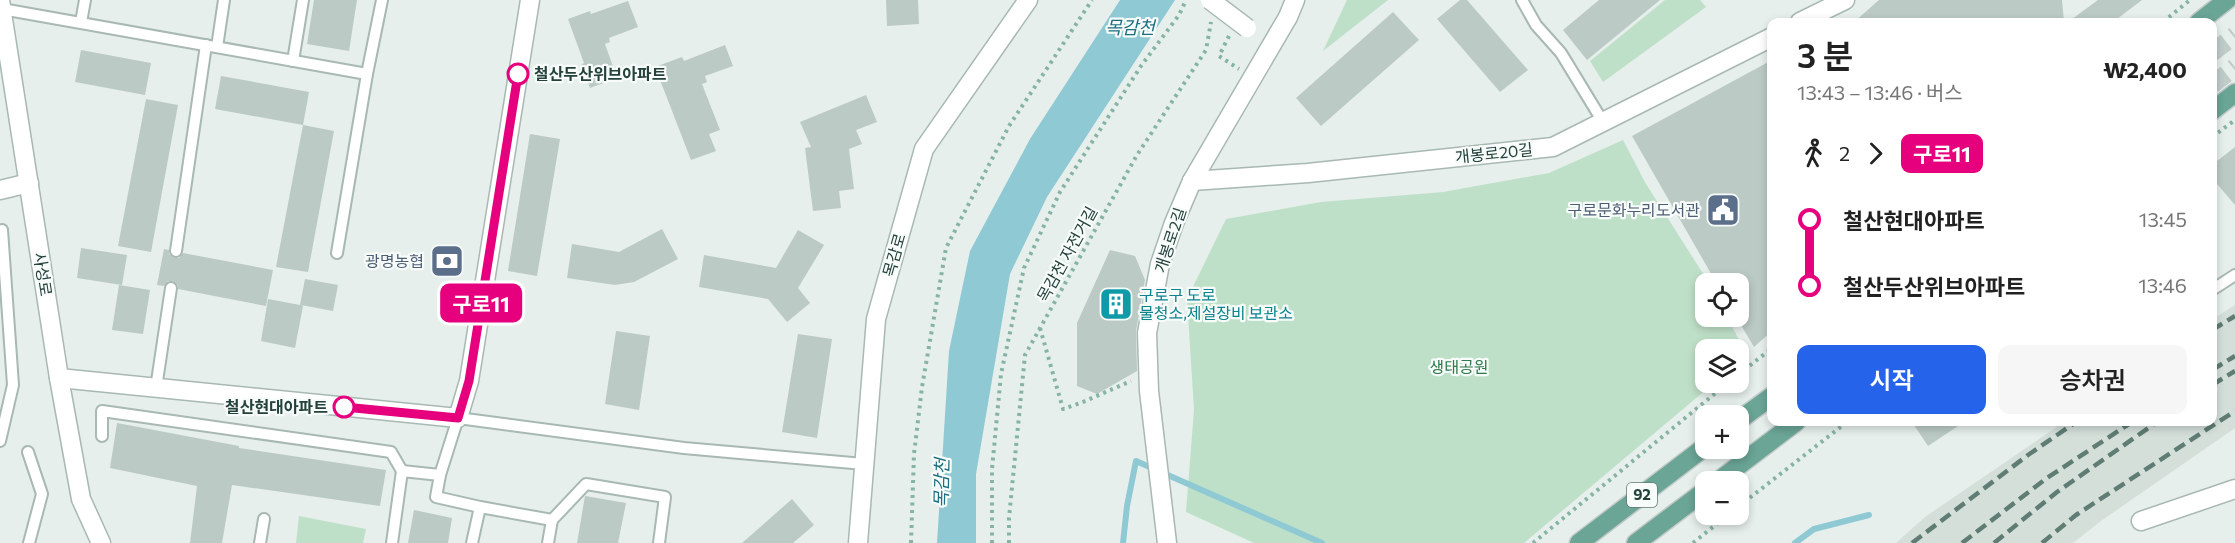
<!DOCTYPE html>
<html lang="ko">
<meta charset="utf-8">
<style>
body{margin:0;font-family:Commissioner,"Noto Sans KR",sans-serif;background:#f6f6f6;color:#222;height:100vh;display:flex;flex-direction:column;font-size:22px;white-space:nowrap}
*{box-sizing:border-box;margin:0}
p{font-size:20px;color:#767676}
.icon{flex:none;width:33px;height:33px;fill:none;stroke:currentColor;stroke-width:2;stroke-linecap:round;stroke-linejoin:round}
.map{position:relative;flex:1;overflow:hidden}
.panel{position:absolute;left:1767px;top:18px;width:450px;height:408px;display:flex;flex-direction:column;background:#fff;border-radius:12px;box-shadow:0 3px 9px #0003}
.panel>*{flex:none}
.badge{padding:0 12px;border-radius:9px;font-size:21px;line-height:39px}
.tools{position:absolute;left:1695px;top:273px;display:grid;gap:12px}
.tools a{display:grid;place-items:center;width:54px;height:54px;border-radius:12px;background:#fff;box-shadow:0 3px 9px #0003;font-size:30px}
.map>.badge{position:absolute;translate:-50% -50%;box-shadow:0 0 0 3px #fff}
.legs{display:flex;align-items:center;gap:9px;height:66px;padding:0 30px;font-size:20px}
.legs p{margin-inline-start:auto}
.headline{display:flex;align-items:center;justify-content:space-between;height:102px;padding:0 30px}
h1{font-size:33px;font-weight:600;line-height:45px}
.button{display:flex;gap:12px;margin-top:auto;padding:12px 30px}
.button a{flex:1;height:69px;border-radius:12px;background:#2563eb;color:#fff;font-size:24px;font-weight:600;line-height:69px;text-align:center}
.button a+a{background:#f6f6f6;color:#222}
ul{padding:0 30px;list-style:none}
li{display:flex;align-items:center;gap:21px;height:66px;font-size:22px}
li i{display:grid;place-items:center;width:9px;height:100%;margin:0 8px;background:currentColor}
li i::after{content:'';width:15px;height:15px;margin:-8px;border:4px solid;border-radius:50%;background:#fff}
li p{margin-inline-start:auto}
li:first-child i{background:linear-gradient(#0000 50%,currentColor 0)}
li:last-child i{background:linear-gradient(currentColor 50%,#0000 0)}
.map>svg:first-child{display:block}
</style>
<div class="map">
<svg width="2235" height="543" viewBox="0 0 2235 543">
<rect width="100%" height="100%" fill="#e6efeb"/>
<path fill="#d4dfda" d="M2235 305V428L2101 521 2073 543H1896L1925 517 2064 422H2212L2213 319Z"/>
<g fill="#bfe0c8">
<path d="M1347 0H1388L1323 51Z"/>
<path d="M1665 0H1700L1706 7 1603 82 1590 61Z"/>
<path d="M1623 140 1646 184 1709 283 1706 284V316L1727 317 1747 355 1739 362 1738 350H1706V382L1714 383 1524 543H1254L1186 512 1194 410 1187 299 1226 219 1321 202 1443 192 1549 173Z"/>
<path d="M299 516 366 529 363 543H296Z"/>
</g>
<path fill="#8ec9d4" d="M1120 0H1175L1047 197 1010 274 976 474V543H937L949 351 970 251 1030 139Z"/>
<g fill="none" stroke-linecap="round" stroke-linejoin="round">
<g stroke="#8ec9d4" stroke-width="6">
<path d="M1123 543 1127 506 1136 461 1322 543"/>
<path d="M1795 543 1814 529 1869 515"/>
</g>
</g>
<g fill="#bbcac4">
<path d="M314 0H357L349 51 307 44Z"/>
<path d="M886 0H918L919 24 887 26Z"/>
<path d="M1460 0H1467L1528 70 1500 92 1437 19Z"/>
<path d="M1599 0H1660L1587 60 1563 30Z"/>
<path d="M1879 0H2062L2064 22H1854Z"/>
<path d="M2098 0H2142L2113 22H2068Z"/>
<path d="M628 1 638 27 609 38 610 42 605 44 617 78 590 88 581 65 584 63 568 19 590 11 591 14Z"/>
<path d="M1393 12 1419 40 1321 126 1296 98Z"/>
<path d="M725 45 733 66 705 76 707 82 702 84 720 130 709 134 716 151 691 160 655 67 682 57 684 61Z"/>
<path d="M81 50 151 63 145 95 75 82Z"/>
<path d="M1772 60V331L1754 347 1738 320V284H1717L1632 136Z"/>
<path d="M221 76 309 92 303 125 215 109Z"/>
<path d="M866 95 877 122 856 130 862 144 849 149 854 189 839 191 841 208 813 211 805 148 811 147 800 122Z"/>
<path d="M146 99 178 105 151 252 118 246Z"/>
<path d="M303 125 334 131 308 272 276 267Z"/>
<path d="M530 134 560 139 537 276 508 271Z"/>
<path d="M2235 147V205L2212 178V165Z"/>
<path d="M662 229 678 259 634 282 615 285 567 278 572 244 619 252Z"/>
<path d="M798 230 824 245 798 288 810 303 787 322 768 299 699 287 704 255 776 268Z"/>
<path d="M81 248 127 255 122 285 77 278Z"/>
<path d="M164 249 169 250V254L174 258H179L183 253 273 270 266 306 178 289V285L173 281H168L164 286 157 285Z"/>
<path d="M1110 250 1135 256 1145 280 1136 331 1137 371 1097 394 1077 386V323Z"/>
<path d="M305 279 338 285 333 311 301 305 303 306 295 348 261 341 268 299 300 305Z"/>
<path d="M119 285 150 290 143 334 112 330Z"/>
<path d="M616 331 650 336 639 410 605 404Z"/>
<path d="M798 334 832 339 817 438 782 432Z"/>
<path d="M1912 422H1964L1928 446Z"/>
<path d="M117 423 239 446V448L386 470 380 506 232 485 222 543H190L197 486 110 468Z"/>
<path d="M585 496 626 503 618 543H577Z"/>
<path d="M792 499 814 525 793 543H742Z"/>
<path d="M414 510 452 518 448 543H408Z"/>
</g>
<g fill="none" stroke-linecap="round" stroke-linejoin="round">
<g stroke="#bfccc8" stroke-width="18" stroke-dasharray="18 9" stroke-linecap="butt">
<path d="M2212 53 2235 35"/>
<path d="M2212 85 2235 67"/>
</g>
<defs>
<g id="service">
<path d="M1522 0 1536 25 1561 53 1603 122"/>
<path d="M2 9 367 74"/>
<path d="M81 22 85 0"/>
<path d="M217 47 224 0"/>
<path d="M293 61 303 0"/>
<path d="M0 231 2 230 13 385 0 441"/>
<path d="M176 251 206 45"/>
<path d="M337 253 367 74 382 0"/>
<path d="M2212 290 2235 275"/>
<path d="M156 388 171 288"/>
<path d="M102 436V411L391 452 402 471"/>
<path d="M28 452 42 494 29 543"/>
<path d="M480 507 436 497 440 475 458 418 684 448 864 464"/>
<path d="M260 543 264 519"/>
<path d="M392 543 402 471 440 475"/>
<path d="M472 543 480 507 552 520"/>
<path d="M548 543 552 520 586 484 665 497 659 543"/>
</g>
<g id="minor">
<path d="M0 0 59 378 81 499 101 543"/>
<path d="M1800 22 1845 0"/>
<path d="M1192 181 1308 173 1553 147 1772 37"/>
<path d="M0 190 29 183"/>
<path d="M59 378 458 418 469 381 530 0"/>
<path d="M2141 521 2235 489"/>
<path d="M858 543 876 319 924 149 1028 0"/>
<path d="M1167 543 1149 391 1147 333 1160 264 1174 223 1192 181 1288 17 1295 0"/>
</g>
<g id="primary">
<path d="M2199 22 2227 0"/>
<path d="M2212 111 2235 93"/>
<path d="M1738 421 1772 396"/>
<path d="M1717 482 1796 422"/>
<path d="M1579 543 1706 446"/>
<path d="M1636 543 1706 490"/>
</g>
</defs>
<use href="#service" stroke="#a8b8b2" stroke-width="14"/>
<use href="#minor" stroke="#a8b8b2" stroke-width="21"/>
<use href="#primary" stroke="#c2cac8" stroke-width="21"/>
<g stroke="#86b3a5" stroke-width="4" stroke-dasharray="3 4.5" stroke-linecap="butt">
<path d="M2163 22 2190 0"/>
<path d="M1229 36 1219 56 1239 69"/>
<path d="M2212 137 2235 120"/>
<path d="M1040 328 1063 409 1083 402 1131 381"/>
<path d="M1738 375 1772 348"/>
<path d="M1738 507 1847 422"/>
<path d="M911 543 914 454 922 387 946 248 1009 126 1092 0"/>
<path d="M992 543V469L1001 374 1024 268 1060 192 1141 66 1179 15 1186 0"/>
<path d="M1009 543V518L1025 355 1137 155 1206 50 1211 22"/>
<path d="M1533 543 1729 382"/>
<path d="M1693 543 1729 514"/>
</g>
<use href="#service" stroke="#fff" stroke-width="10"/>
<use href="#minor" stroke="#fff" stroke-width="18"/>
<use href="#primary" stroke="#6aa596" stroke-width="18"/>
<g stroke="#5f7d75" stroke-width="4.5" stroke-dasharray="12 6" stroke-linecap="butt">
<path d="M2212 330 2235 316"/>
<path d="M2212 370 2235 356"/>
<path d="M2212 385 2235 371"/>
<path d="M1912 543 2028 455 2076 422"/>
<path d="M1962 543 2047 478 2132 422"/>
<path d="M1994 543 2057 492 2157 422"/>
<path d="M2042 543 2076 515 2235 411"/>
</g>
<defs>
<path id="minor-bridge" d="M1210 0 1247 28"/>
</defs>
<use href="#minor-bridge" stroke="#a8b8b2" stroke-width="21" stroke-linecap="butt"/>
<use href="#minor-bridge" stroke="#fff" stroke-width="18"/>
</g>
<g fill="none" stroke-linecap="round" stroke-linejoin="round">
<defs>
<path id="line-1" d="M344 407 458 418 469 381 518 74"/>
</defs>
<use href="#line-1" stroke="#fff" stroke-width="14"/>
<use href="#line-1" stroke="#e6007e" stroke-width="9"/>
</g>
<defs>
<symbol id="civic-square" viewBox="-11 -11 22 22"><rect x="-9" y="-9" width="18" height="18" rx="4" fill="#5c6f8a" stroke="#f7fbf9"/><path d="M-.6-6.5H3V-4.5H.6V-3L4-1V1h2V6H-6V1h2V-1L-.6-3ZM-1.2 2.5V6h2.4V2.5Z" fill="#fff"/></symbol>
<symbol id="bank-square" viewBox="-11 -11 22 22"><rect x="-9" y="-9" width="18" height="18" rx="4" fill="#5c6f8a" stroke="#f7fbf9"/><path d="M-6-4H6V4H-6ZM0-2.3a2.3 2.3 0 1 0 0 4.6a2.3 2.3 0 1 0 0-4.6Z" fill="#fff"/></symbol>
<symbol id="building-square" viewBox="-11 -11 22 22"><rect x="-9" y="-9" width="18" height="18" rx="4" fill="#0f9aa8" stroke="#f7fbf9"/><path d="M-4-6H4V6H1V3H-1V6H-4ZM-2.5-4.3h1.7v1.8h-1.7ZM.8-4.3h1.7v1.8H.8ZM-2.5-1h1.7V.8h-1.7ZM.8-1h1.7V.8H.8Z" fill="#fff"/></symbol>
</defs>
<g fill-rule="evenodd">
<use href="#civic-square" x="1704" y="191" width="38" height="38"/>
<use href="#bank-square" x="428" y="242" width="38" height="38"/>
<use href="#building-square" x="1097" y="285" width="38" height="38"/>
</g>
<g fill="#fff" stroke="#e6007e" stroke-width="3">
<circle cx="518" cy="74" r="10"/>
<circle cx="344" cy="407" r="10"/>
</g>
<g text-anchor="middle" stroke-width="4.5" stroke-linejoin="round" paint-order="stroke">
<rect fill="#f7fbf9" stroke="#637a73" stroke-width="1.5" x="1627" y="483" width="30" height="24" rx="4.5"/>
<g font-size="15" font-weight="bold" fill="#24423a">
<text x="1642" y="500">92</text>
</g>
<g font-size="16" font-weight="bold" fill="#24423a" stroke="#f7fbf9" text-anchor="start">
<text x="534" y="80">철산두산위브아파트</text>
<text x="328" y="413" text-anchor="end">철산현대아파트</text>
</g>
<g font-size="16" fill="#24423a" stroke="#f7fbf9">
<text transform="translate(1494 153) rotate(-6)" y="6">개봉로20길</text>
<text transform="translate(1170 240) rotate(-72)" y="6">개봉로2길</text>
<text transform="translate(1067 254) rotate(-61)" y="6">목감천 자전거길</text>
<text transform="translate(894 255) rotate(-74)" y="6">목감로</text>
<text transform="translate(43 274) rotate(81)" y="6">사성로</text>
</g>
<g font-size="16" fill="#4e5e75" stroke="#f7fbf9" text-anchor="end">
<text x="1700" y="216">구로문화누리도서관</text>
<text x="424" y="267">광명농협</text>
</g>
<g font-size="16" fill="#0d838f" stroke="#f7fbf9" text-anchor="start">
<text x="1139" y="301">구로구 도로<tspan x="1139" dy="18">물청소,제설장비 보관소</tspan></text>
</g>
<g font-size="16" fill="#2d7a4b" stroke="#f7fbf9">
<text x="1459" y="373">생태공원</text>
</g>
<g font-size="18" font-style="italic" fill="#1c6f80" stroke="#f7fbf9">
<text x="1130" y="34">목감천</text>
<text transform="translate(942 483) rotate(-89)" y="6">목감천</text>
</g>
</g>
</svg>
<div class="tools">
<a><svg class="icon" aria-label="locate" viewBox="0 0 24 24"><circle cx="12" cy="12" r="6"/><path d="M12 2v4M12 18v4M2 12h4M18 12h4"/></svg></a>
<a><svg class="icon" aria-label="layers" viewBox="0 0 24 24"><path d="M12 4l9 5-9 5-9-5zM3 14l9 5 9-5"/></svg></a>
<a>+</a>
<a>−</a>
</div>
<b class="badge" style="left:481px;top:303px;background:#e6007e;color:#fff">구로11</b>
<section class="panel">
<div class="headline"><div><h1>3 분</h1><p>13:43 – 13:46 · 버스</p></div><b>₩2,400</b></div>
<div class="legs"><svg class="icon" aria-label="walk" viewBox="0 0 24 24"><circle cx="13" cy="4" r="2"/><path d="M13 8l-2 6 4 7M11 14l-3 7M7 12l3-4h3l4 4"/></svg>2<svg class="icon" aria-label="forward" viewBox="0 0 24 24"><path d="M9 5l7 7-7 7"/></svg><b class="badge" style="background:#e6007e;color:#fff">구로11</b></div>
<ul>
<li><i style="color:#e6007e"></i><b>철산현대아파트</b><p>13:45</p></li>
<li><i style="color:#e6007e"></i><b>철산두산위브아파트</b><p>13:46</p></li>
</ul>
<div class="button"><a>시작</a><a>승차권</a></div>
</section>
</div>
